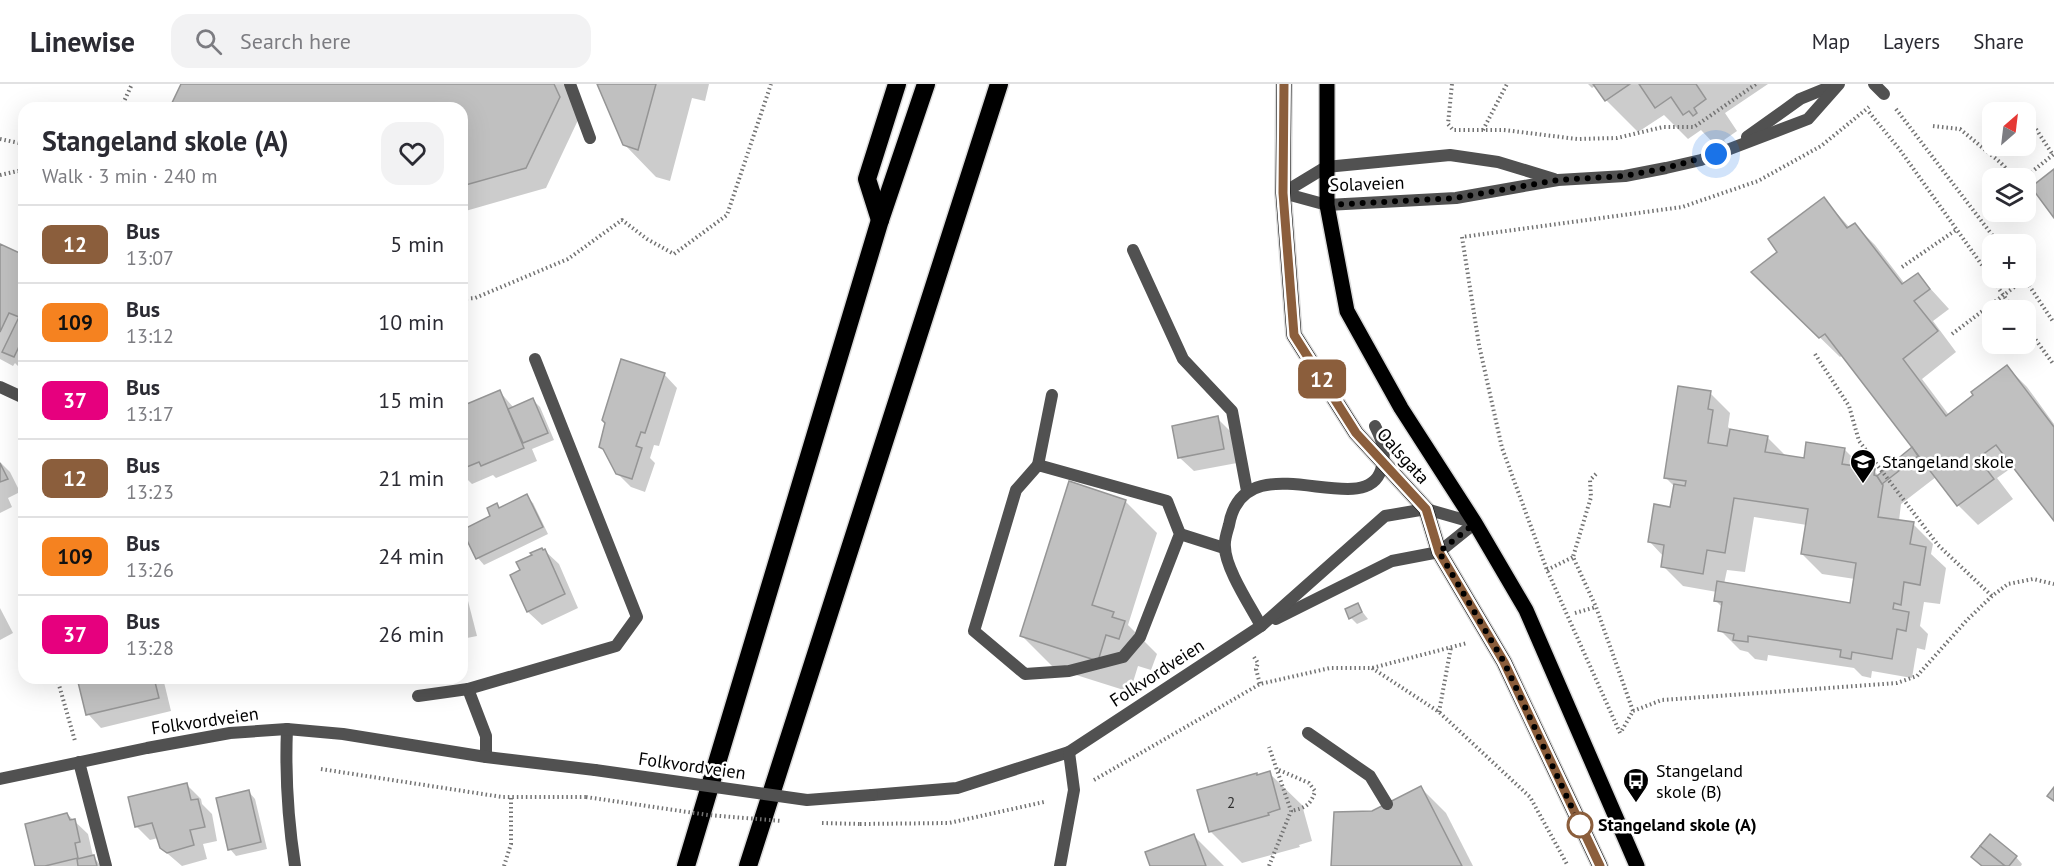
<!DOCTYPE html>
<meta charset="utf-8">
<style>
body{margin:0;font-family:"PT Sans",sans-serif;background:#f2f2f3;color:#2b2b33;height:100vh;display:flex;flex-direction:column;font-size:22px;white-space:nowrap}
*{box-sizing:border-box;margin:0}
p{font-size:20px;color:#7c7c81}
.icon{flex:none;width:33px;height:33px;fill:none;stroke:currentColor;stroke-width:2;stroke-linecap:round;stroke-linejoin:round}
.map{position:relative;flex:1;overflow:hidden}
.panel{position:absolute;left:18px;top:18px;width:450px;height:582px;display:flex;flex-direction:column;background:#fff;border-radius:18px;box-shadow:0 6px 24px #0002}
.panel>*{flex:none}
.badge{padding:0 12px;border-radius:9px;font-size:21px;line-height:39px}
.needle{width:39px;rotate:28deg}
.buttons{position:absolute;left:1982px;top:18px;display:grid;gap:12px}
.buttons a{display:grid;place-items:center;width:54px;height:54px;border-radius:12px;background:#fff;box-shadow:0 6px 24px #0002;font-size:30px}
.you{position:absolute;width:30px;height:30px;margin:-15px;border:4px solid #fff;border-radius:50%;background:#1a73e8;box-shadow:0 0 0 9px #1a73e833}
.map>.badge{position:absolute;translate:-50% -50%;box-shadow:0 0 0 3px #fff}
.round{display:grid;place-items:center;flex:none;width:63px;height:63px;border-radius:18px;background:#f2f2f3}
.head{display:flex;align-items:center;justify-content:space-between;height:102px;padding:0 24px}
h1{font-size:28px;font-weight:700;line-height:45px}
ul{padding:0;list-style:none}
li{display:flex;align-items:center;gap:18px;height:78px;padding:0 24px;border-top:2px solid #e1e1e2}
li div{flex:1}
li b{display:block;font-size:22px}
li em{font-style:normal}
li .badge{min-width:66px;font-weight:700;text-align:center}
header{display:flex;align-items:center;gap:36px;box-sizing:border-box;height:84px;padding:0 30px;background:#fff;border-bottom:2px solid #e1e1e2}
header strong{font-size:28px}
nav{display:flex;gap:33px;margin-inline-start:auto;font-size:21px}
.search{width:420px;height:54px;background:#f2f2f3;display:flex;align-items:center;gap:15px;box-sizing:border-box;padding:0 21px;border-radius:18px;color:#7c7c81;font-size:22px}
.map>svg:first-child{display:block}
</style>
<header>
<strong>Linewise</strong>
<div class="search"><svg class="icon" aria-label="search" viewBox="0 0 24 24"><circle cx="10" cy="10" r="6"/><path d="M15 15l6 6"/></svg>Search here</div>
<nav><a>Map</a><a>Layers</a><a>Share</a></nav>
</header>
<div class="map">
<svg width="2054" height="782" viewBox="0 0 2054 782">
<rect width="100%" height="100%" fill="#fff"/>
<g fill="#0003" fill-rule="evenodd">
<path d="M183 0H565L579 34 546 104 462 128V24H176L173 21Z"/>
<path d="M599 0H709L705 17 692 14 670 97 656 93 624 60Z"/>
<path d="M1588 0H1768L1725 29 1737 47 1724 56 1728 62 1726 63 1721 59 1716 62 1701 46 1688 55 1664 31 1638 48 1606 16 1596 1 1592 4Z"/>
<path d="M1824 115 1850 144 1855 141 1875 161 1905 200 1918 191 1949 225 1933 237 1956 268 1922 295 1949 331 2007 283 2027 303 2054 340V435L2014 382 1997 394 2013 415 1978 441 1958 421 1936 393 1901 420 1899 437 1913 440 1933 460 1931 470 1946 484 1940 520 1924 518 1920 542 1928 550 1925 566 1917 564 1912 594 1872 587 1871 594 1862 592 1854 584 1768 571 1767 577 1755 575 1748 568 1740 566 1720 546 1723 524 1715 516 1717 508 1683 502 1663 482 1664 473 1650 458 1672 425 1675 403 1665 393 1710 309 1730 329 1728 343 1733 348 1767 353 1787 373 1805 375 1844 365 1864 385 1874 387 1879 392 1914 363 1843 271 1840 273 1773 208 1779 168ZM1754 433 1807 441 1802 470 1822 490 1855 495 1851 520 1724 500 1727 486 1745 488Z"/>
<path d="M0 161 24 173V288L15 279 13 282 0 275Z"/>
<path d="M664 290 677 304 659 362 654 361 650 374 655 379 645 408 631 403 617 389 607 369 601 363 607 339Z"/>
<path d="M500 308 514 324 533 316 540 323 554 356 532 365 537 377 496 394 493 391 472 400 462 390V352L469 349 462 332V323Z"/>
<path d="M1217 334 1231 348 1237 379 1194 387 1180 374Z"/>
<path d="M0 378 10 388 20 408 8 414 12 423 0 429Z"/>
<path d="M526 412 533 419 548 450 484 481 478 474 464 446 492 433 500 425Z"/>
<path d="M1125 417 1157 449 1128 541 1157 570 1151 586 1138 582 1130 608 1054 584 1021 551Z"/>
<path d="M545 467 559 480 578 524 542 541 528 528 512 492 522 487Z"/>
<path d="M462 508 467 513 477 552 462 555Z"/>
<path d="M1357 521 1368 535 1357 540 1351 534Z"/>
<path d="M0 524 13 549 0 556Z"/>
<path d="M79 594H163L171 627 101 644 88 630Z"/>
<path d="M1269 689 1302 721 1312 757 1299 761 1300 763 1242 779 1210 747Z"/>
<path d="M187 701 201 715 202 720 212 730 217 757 203 760 207 775 182 782 161 764 158 754 150 756 136 742Z"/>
<path d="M1421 704 1446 729 1473 782H1333L1372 728Z"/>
<path d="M249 708 255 715 267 765 236 772 230 765Z"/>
<path d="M67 730 88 750 93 772 101 782H37Z"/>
<path d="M1194 752 1224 782H1152Z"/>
<path d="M2016 773 2022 780 2021 782H1983Z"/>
</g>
<g fill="#c0c0c0" stroke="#959595" stroke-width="1.5">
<path d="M181 0H554L560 13 526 84 462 102V24H177L171 21Z"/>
<path d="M597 0H656L638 66 623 61Z"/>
<path d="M1593 0H1630L1605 17Z"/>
<path d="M1639 0H1696L1706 15 1694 24 1697 29 1693 32 1689 27 1683 31 1671 13 1655 24Z"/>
<path d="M2054 85V134L2031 103Z"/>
<path d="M1824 113 1847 144 1855 139 1902 200 1918 189 1930 205 1914 217 1938 247 1903 275 1946 332 1973 311 1971 308 2007 281 2054 343V437L1996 361 1978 374 1994 395 1957 422 1825 250 1819 254 1751 188 1777 168 1768 155Z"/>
<path d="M0 160 24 171V252L14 273 2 268 19 233 9 229 0 248Z"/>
<path d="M621 275 665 289 645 349 641 348 636 362 642 364 632 395 616 390 603 365 599 363 605 339 602 336Z"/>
<path d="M1678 302 1711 307 1708 325 1713 326 1708 359 1727 362 1730 345 1768 352 1765 368 1804 374 1806 358 1845 364 1842 380 1875 385 1874 391 1877 392 1883 401 1878 433 1914 438 1910 460 1926 463 1920 501 1904 498 1901 521 1894 519 1893 525 1909 528 1906 547 1897 545 1892 575 1852 568 1851 575 1840 573 1841 566 1748 552V558L1733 556 1734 550 1718 547 1722 518 1714 517 1717 497 1850 519 1856 479 1801 470 1808 425 1734 414 1725 469 1707 466 1703 490 1661 483 1664 461 1648 458 1654 420 1670 423 1674 400 1685 402 1686 397 1664 394Z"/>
<path d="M500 306 524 364 481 382 479 378 462 385V351L467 348 462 336V322Z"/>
<path d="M533 314 548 349 523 359 508 325Z"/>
<path d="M1218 332 1224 365 1178 374 1172 342Z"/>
<path d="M1912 363 1918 372 1882 400 1877 392Z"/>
<path d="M0 379 8 395 0 398Z"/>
<path d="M1069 397 1126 416 1092 521 1114 528 1112 533 1125 537 1119 555 1106 551 1098 577 1020 552Z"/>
<path d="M527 410 543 443 476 475 462 446 490 432 487 424 497 419 499 424Z"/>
<path d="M542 464 543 466 545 465 565 510 527 528 510 491 520 486 516 478 532 471 530 469Z"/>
<path d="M1358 519 1362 528 1349 535 1345 525Z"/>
<path d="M77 594H154L159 614 86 631Z"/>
<path d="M1270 687 1280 725 1268 729 1269 731 1209 748 1197 706 1257 689V691Z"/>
<path d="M187 699 191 716 198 715 205 743 190 746 194 761 167 769 160 764 152 739 135 743 128 713Z"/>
<path d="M1421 702 1462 782H1331L1334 728 1372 727Z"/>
<path d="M2054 703V717L2047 712Z"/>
<path d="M249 706 261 758 228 766 216 714Z"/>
<path d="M67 729 70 736 75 735 80 758 75 759 78 774 45 782H35L25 740Z"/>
<path d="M1194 750 1206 782H1150L1145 768Z"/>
<path d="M1990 750 2017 772 2009 782H2005L1980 762Z"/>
<path d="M1980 762 2005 782H1982L1971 773Z"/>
<path d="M94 771 97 782H78L77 775Z"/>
</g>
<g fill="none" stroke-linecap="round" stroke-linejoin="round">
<defs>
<g id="primary">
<path d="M1284 0 1283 109 1294 251 1356 349 1426 425 1439 468 1504 578 1600 782"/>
<path d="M1327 0V121L1347 227 1401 324 1475 439 1526 526 1637 782"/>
</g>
<g id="highway">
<path d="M880 136 867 95 897 0"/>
<path d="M686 782 880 136 926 0"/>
<path d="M748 782 999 0"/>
</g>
</defs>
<use href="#primary" stroke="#dbdbdb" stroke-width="18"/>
<use href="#highway" stroke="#dbdbdb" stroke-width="21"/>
<g stroke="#737373" stroke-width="4" stroke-dasharray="1.5 3" stroke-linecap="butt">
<path d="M1452 0 1448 40 1453 46H1504L1577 55 1617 54 1663 43H1694L1756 0"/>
<path d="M121 24 132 0"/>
<path d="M1896 25 1999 160"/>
<path d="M1869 28 1900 66 2014 226"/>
<path d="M1933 42 1960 45 2001 79 2015 94"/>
<path d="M2036 45 2053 71"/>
<path d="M1483 46 1507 0"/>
<path d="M0 55 24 60"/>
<path d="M0 91 18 87 24 89"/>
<path d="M2024 94 2054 70"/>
<path d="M1991 121 1992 120"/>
<path d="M1902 183 1956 146"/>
<path d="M2024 194 2054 239"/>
<path d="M462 215 475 214 568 175 622 136 647 155 674 170 727 131 771 0"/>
<path d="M2025 241 2054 281"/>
<path d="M1952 250 2025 195"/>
<path d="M1815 270 1849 322 1859 357 1938 461 1992 512"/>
<path d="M1596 390 1590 396 1591 413 1573 473 1596 523"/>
<path d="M1547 486 1573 473"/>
<path d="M1575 529 1596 523 1633 627 1621 648"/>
<path d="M1254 573 1258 579 1256 585 1260 600"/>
<path d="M1372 584 1439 628 1530 713 1568 782"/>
<path d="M57 594 75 657"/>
<path d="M1633 627 1662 616 1897 599 1917 592 1967 536 1992 512 2008 500 2033 495 2054 500"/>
<path d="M1439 628 1451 563"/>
<path d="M1620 649 1547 486 1502 364 1479 261 1462 153 1682 123 1758 97 1821 62 1869 23"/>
<path d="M321 685 502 713H586"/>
<path d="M1279 686 1309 699 1315 707C1311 721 1305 724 1291 727"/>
<path d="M1094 696 1260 600 1330 584H1372L1467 559"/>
<path d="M860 740 949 739 1044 718"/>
<path d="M504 782 511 760V712"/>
<path d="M1269 782 1291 727 1269 663"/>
</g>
<g stroke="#515151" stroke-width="12">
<path d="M570 0 590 54"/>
<path d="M1874 0 1884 10"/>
<path d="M1133 166 1183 275 1232 327 1247 407"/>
<path d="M1038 381 1167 417 1180 450 1140 553 1123 573 1069 587 1025 590 974 547 1016 406Z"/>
<path d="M1038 381 1052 311"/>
<path d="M1180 450 1224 464"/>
<path d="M1261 542C1251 523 1225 484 1225 463 1224 456 1227 448 1229 441 1244 355 1364 439 1381 386 1387 369 1383 358 1375 342"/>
<path d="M468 605 486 652V673"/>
<path d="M418 612 468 605 616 562 637 533 535 275"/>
<path d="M1308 649 1370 692 1387 720"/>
</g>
<g stroke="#515151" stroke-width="12">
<path d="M1747 53 1800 15 1837 0"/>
<path d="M1283 109 1327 121 1456 114 1558 96 1625 92 1666 84 1701 76 1808 35 1839 0"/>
<path d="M1283 109 1326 83 1450 71 1498 78 1554 95"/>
<path d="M0 303 24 314"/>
<path d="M1276 535 1392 477 1439 468 1475 439"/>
<path d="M287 645C285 692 288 736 295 782"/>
<path d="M79 678 106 782"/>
<path d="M0 695 147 664 230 649 287 645 343 650 486 673 595 686"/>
<path d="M872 711 957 704 1069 668 1261 542 1385 432 1426 425 1475 439"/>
<path d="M1060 782 1074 706 1069 668"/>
</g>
<use href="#primary" stroke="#000" stroke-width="15"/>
<use href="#highway" stroke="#000" stroke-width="18"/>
<g stroke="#737373" stroke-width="4" stroke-dasharray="1.5 3" stroke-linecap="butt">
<path d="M586 713 708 731 782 737"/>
<path d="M822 739 860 740"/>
</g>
<path stroke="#515151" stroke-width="12" d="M595 686 807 716 872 711"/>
</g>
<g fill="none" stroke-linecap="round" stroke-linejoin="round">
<defs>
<path id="line" d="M1284 0 1283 109 1294 251 1356 349 1426 425 1439 468 1504 578 1600 782"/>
</defs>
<use href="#line" stroke="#fff" stroke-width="14"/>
<use href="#line" stroke="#8b5e3c" stroke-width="9"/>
<path stroke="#000" stroke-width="6" stroke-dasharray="0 10.8" d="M1580 741 1504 578 1439 468 1475 439 1401 324 1347 227 1327 121 1456 114 1558 96 1624 92 1666 84 1716 70"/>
</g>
<defs>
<symbol id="school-pin" viewBox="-11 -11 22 30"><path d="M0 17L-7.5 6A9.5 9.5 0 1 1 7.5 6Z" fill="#000" stroke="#fff"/><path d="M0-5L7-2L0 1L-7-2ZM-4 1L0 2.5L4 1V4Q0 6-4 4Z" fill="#fff"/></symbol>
<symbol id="bus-pin" viewBox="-11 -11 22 30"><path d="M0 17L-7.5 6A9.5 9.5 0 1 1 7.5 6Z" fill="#000" stroke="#fff"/><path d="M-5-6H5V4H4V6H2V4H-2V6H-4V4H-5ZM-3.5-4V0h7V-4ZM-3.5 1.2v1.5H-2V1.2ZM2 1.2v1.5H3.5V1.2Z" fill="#fff"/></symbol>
</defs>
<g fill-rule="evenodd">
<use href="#school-pin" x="1848" y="363" width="30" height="40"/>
<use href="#bus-pin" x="1621" y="682" width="30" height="40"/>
</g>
<circle fill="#fff" stroke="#8b5e3c" stroke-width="3" cx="1580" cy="741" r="12"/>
<g text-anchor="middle" stroke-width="5" stroke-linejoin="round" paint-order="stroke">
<g font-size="15" fill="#303030">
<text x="1231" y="724">2</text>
</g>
<g font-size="18" fill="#000" stroke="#fff">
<text transform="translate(1367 100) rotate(-2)" y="6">Solaveien</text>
<text transform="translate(1403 372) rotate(48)" y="6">Oalsgata</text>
<text transform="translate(1157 589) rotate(-33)" y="6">Folkvordveien</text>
<text transform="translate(205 637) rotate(-8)" y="6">Folkvordveien</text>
<text transform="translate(692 682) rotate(8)" y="6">Folkvordveien</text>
</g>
<g font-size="18" fill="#000" stroke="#fff" text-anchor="start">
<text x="1882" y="384">Stangeland skole</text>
<text x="1656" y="693">Stangeland<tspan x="1656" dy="21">skole (B)</tspan></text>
</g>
<g font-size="18" font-weight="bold" fill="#000" stroke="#fff" text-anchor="start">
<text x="1598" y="747">Stangeland skole (A)</text>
</g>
</g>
</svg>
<div class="buttons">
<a><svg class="needle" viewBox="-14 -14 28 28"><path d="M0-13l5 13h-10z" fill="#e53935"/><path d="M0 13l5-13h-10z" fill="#7c7c81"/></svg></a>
<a><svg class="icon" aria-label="layers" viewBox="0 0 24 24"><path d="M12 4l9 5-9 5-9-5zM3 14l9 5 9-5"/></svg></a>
<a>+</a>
<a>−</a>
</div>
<div class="you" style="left:1716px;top:70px"></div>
<b class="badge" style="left:1322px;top:295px;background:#8b5e3c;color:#fff">12</b>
<section class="panel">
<div class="head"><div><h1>Stangeland skole (A)</h1><p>Walk · 3 min · 240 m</p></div><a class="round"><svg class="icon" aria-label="heart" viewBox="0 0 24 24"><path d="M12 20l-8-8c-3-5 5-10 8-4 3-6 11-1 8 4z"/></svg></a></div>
<ul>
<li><span class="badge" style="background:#8b5e3c;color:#fff">12</span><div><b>Bus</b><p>13:07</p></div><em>5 min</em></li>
<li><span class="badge" style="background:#f58220;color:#111">109</span><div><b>Bus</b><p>13:12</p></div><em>10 min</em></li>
<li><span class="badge" style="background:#e6007e;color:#fff">37</span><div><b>Bus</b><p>13:17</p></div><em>15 min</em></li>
<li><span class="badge" style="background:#8b5e3c;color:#fff">12</span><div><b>Bus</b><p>13:23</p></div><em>21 min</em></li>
<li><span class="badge" style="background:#f58220;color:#111">109</span><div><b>Bus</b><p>13:26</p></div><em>24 min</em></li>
<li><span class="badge" style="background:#e6007e;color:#fff">37</span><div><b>Bus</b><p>13:28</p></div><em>26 min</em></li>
</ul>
</section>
</div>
